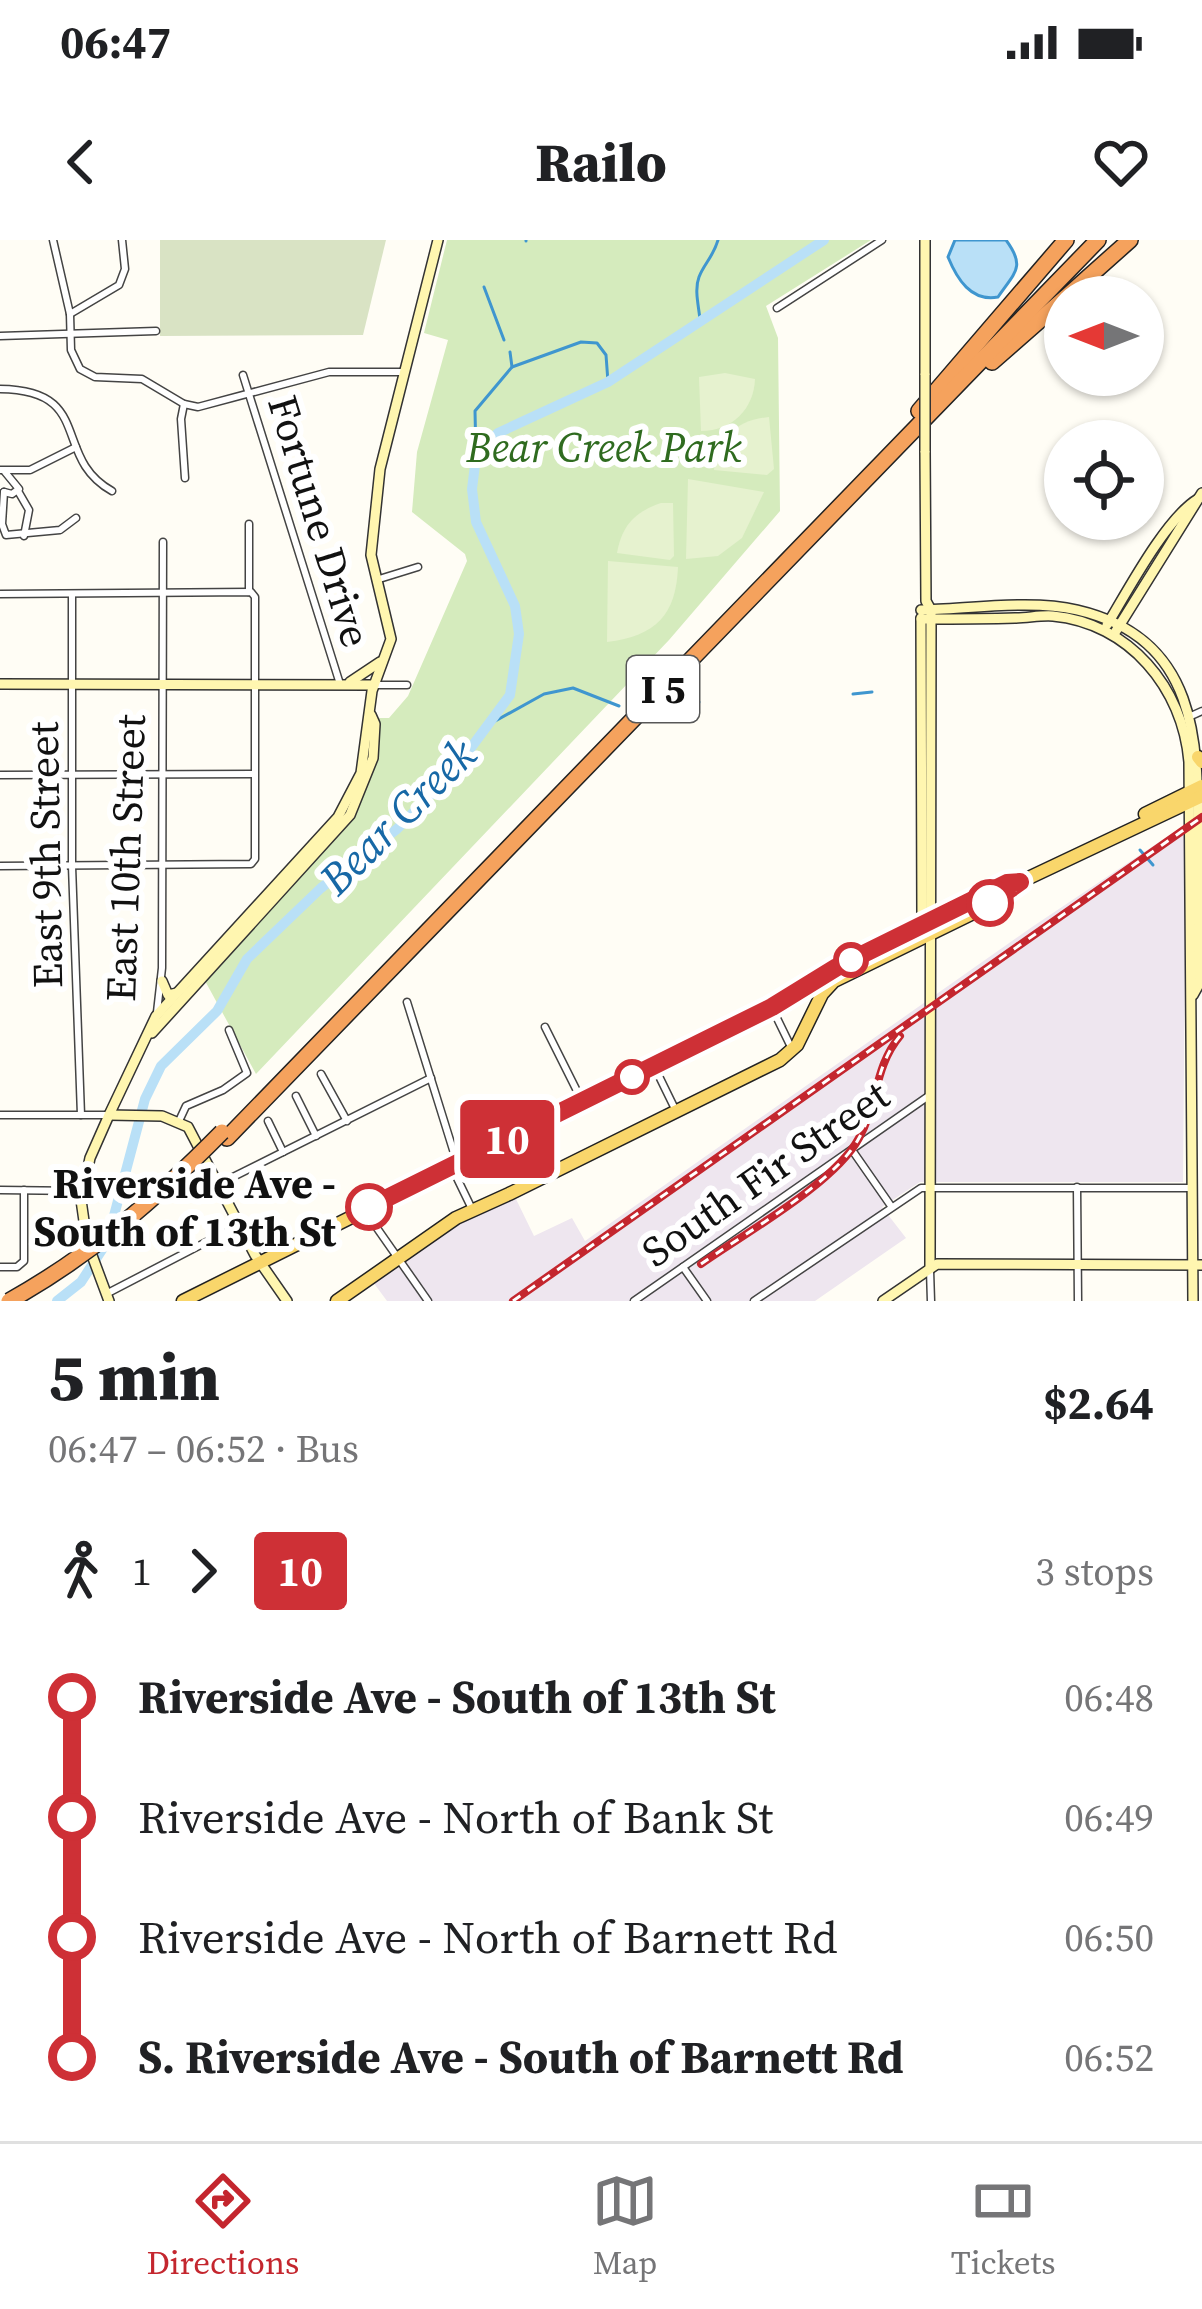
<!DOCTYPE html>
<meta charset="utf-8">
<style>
body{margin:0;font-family:"Source Serif 4",serif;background:#f2f2f2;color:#202124;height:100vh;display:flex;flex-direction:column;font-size:45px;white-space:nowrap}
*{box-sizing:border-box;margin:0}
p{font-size:39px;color:#757577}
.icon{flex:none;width:66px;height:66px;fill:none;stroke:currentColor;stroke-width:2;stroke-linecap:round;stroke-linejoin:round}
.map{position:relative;height:1061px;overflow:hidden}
.side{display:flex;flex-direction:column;background:#fff;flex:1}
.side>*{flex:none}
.badge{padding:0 24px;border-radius:9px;font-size:42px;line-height:78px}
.needle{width:78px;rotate:270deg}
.tools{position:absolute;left:1044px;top:36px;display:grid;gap:24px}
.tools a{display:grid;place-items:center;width:120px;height:120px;border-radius:50%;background:#fff;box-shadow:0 3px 9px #0004;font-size:60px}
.map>.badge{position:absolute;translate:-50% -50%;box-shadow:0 0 0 6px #fff}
.legs{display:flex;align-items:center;gap:18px;height:132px;padding:0 48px;font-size:39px}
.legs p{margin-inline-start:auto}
.overview{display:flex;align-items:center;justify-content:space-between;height:204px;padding:0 48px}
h1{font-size:66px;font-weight:800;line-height:90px}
ul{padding:0 48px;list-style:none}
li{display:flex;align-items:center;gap:42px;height:120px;font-size:45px}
li i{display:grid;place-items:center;width:18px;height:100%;margin:0 15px;background:currentColor}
li i::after{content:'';width:30px;height:30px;margin:-15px;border:9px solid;border-radius:50%;background:#fff}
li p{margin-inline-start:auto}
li:first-child i{background:linear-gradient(#0000 50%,currentColor 0)}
li:last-child i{background:linear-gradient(currentColor 50%,#0000 0)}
.status{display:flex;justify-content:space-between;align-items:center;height:84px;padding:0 60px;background:#fff;direction:ltr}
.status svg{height:33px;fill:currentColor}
header{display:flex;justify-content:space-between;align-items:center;height:156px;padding:0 48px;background:#fff;font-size:54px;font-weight:800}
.dock{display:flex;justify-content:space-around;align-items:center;height:168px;border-top:3px solid #e0e0e0;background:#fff;font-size:33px;color:#757577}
.dock a{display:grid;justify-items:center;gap:6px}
.dock .active{color:#c4262e}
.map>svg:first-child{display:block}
</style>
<div class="status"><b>06:47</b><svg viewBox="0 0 49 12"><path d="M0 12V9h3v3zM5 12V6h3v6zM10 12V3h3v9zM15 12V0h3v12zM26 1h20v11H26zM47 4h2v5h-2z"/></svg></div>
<header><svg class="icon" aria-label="back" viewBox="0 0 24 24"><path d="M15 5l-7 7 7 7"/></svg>Railo<svg class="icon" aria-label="heart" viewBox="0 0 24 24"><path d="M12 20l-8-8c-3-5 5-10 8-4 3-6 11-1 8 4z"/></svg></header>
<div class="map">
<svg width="1202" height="1061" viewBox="0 0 1202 1061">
<rect width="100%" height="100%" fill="#fffdf5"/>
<path fill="#eee6ef" d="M1186 584 1183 942H920L882 967 906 998 815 1061H387L373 1042 458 982 515 957 534 996 572 978 585 1001 1032 687Z"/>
<path fill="#d5ebbd" d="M447 0H871L766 66 778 98 780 271 669 400 256 834 204 739 352 576 372 528 377 478H389L408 456 467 321 465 314 412 272 417 212 448 100 424 93Z"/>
<path fill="#d9e3c4" d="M160 0H386L363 95 160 96Z"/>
<g fill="#e6f2cf">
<path d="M725 133 755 139C754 169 732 191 701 191L699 137Z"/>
<path d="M769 177 774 229 767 235 714 230C718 198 736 180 769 177Z"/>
<path d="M688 239 764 252 742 298 718 316 686 319Z"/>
<path d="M661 263H673L674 316 670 320 617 313C622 285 635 272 661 263Z"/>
<path d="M608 321 678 327C676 375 656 396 607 402Z"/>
</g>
<path fill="#b9e0f7" stroke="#3f96cf" stroke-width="3" d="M955 0H1006C1026 27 1015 32 998 57 971 62 957 39 948 17Z"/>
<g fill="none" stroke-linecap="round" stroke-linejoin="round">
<g stroke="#3f96cf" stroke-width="3">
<path d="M526 0V1"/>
<path d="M484 47 504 100"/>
<path d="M700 80C699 67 694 50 699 37 704 24 713 17 718 0"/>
<path d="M512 127 581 102 597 103 606 115 608 142"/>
<path d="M476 217 475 171 512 127 510 112"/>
<path d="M853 454 872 452"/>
<path d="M670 462H699"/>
<path d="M488 485 544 454 573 448 619 466"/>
<path d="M1140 610 1153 625"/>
</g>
<path stroke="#b9e0f7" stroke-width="10" d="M57 1061 81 1042 107 1002 145 859 161 826 217 771 247 719 321 648 397 589 453 532 510 455 519 394 515 366 476 282 472 249 476 217 498 193 608 142 824 0"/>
<defs>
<g id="street">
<path d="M53 0 70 74 71 110 80 129 95 137 142 139 184 164 198 167 329 132H404"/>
<path d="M777 68 882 0"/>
<path d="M70 74 119 45 125 29 122 0"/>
<path d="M0 96 156 91"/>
<path d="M243 135 340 444"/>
<path d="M0 149C95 150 51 217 112 251"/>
<path d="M184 164 181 179 185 238"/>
<path d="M0 230H30L76 207"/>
<path d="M18 251 29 270 24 296"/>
<path d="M4 252 2 284 6 295 60 290 76 278"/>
<path d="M4 252 12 254 19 249 5 232"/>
<path d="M376 340 418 327"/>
<path d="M249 352V284"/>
<path d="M0 354 251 352 255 357V619L251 624 0 626"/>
<path d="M72 354V626L81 875"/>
<path d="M374 445H407"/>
<path d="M1191 476 1202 471"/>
<path d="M0 535 254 534"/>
<path d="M407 762 454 913 456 936 472 969"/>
<path d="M773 770 791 807"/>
<path d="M157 772 162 728 163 302"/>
<path d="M545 787 582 861"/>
<path d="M654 826 676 871"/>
<path d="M321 834 347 881"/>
<path d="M296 856 316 896"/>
<path d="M0 875H109"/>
<path d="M179 881 186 866 223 850 247 833 229 790"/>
<path d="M268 881 283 912"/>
<path d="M852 910 891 966"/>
<path d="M219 944 431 838"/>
<path d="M1077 947 1078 1061"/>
<path d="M0 950 82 951"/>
<path d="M365 971 428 1061"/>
<path d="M0 1027H17L24 1021V950"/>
<path d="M683 1027 707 1061"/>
<path d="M930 1030 931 1061"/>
<path d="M106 1054 239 985"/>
<path d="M634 1061 930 855"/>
<path d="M754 1061 921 948H1193"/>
</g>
<g id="secondary">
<path d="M925 135V0"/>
<path d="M925 211 926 361 931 370 930 1026"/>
<path d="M921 370C967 369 1033 359 1077 370 1201 399 1198 505 1198 607 1198 653 1199 700 1198 746L1193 755"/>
<path d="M921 378 922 676 925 690"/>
<path d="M921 379C952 379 984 379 1015 378 1028 378 1040 375 1053 376 1129 383 1183 448 1189 522L1193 1061"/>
<path d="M1107 385C1127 352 1166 278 1198 259"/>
<path d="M1116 391 1202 253"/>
<path d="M350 442 380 422"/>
<path d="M0 444 374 445"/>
<path d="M162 741 168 755 177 753"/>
<path d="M152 793 350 575 373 518 375 484 371 475"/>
<path d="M109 875 162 876 188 887 255 1015 287 1061"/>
<path d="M109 1061 87 1002 81 960 90 918 109 875 156 776 338 577 361 533 372 451 391 399 371 315 380 229 438 0"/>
<path d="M883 1061 937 1024 1202 1025"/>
</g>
<g id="primary">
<path d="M1198 517 1202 522"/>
<path d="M1145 574 1202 546"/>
<path d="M183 1061 771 768 837 727 1007 643 1018 642"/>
<path d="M337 1061 456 978 509 954 780 820 797 805 822 754 834 741 971 674 1010 652 1020 642 1202 556"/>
</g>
<g id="highway">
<path d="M1066 57 1130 0"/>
<path d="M992 122 1065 58"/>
<path d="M919 171 1066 0"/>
<path d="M227 898 1098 0"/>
</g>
</defs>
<use href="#street" stroke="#444" stroke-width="9"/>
<use href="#secondary" stroke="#333" stroke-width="12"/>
<use href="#primary" stroke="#222" stroke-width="15"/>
<use href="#highway" stroke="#222" stroke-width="18"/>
<use href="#street" stroke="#fff" stroke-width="6"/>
<use href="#secondary" stroke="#fff6b0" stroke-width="9"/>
<use href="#primary" stroke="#f9d66b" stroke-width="12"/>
<use href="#highway" stroke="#f5a25d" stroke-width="15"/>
<defs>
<g id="rail">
<path d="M701 1024C745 993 835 943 859 898 878 864 874 827 900 796"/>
<path d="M513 1061 1202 577"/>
</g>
</defs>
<use href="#rail" stroke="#c4262e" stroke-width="8"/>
<use href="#rail" stroke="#fff" stroke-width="3" stroke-dasharray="9" stroke-linecap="butt"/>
<defs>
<path id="secondary-bridge" d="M925 135V211"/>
<path id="highway-bridge" d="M9 1061C90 1016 157 958 222 892"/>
</defs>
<use href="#secondary-bridge" stroke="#333" stroke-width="12" stroke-linecap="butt"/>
<use href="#highway-bridge" stroke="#222" stroke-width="18" stroke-linecap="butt"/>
<use href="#secondary-bridge" stroke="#fff6b0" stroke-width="9"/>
<use href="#highway-bridge" stroke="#f5a25d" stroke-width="15"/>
</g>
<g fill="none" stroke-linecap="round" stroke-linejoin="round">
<defs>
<path id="line-1" d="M369 967 772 767 837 727 1007 643 1020 642 990 663"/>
</defs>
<use href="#line-1" stroke="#fff" stroke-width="27"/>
<use href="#line-1" stroke="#ce3036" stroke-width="18"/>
</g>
<g fill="#fff" stroke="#ce3036" stroke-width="6">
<circle cx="990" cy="663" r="21"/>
<circle cx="851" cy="720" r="15"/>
<circle cx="632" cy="837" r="15"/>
<circle cx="369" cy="967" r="21"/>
</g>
<g text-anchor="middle" stroke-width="12" stroke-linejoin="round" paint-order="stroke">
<rect fill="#fff" stroke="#585858" stroke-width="3" x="627" y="416" width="72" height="66" rx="9"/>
<g font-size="39" font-weight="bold" fill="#111">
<text x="663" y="463">I 5</text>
</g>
<g font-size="42" font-style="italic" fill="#2f6b1f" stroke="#fff">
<text x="604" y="222">Bear Creek Park</text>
</g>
<g font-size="42" fill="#111" stroke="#fff">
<text transform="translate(320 281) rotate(73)" y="15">Fortune Drive</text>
<text transform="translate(45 615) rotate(-91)" y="15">East 9th Street</text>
<text transform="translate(125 618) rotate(-88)" y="15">East 10th Street</text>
<text transform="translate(765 933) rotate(-35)" y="15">South Fir Street</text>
</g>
<g font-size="42" font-weight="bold" fill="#111" stroke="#fff" text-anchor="end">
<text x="336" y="958">Riverside Ave -<tspan x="336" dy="48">South of 13th St</tspan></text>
</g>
<g font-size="45" font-style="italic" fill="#1768a6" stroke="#fff">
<text transform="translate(397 576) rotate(-45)" y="16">Bear Creek</text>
</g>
</g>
</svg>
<div class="tools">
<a><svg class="needle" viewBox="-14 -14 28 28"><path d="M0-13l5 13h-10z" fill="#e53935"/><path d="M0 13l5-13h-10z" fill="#757577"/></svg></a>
<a><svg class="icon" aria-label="locate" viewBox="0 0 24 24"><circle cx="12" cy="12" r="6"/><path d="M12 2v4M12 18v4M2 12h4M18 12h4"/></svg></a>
</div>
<b class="badge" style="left:507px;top:899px;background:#ce3036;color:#fff">10</b>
</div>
<section class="side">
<div class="overview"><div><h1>5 min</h1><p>06:47 – 06:52 · Bus</p></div><b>$2.64</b></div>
<div class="legs"><svg class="icon" aria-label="walk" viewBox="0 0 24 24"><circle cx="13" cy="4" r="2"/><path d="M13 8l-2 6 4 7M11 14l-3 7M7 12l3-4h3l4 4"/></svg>1<svg class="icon" aria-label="forward" viewBox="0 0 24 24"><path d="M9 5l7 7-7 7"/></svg><b class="badge" style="background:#ce3036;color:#fff">10</b><p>3 stops</p></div>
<ul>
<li><i style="color:#ce3036"></i><b>Riverside Ave - South of 13th St</b><p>06:48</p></li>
<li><i style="color:#ce3036"></i><span>Riverside Ave - North of Bank St</span><p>06:49</p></li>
<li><i style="color:#ce3036"></i><span>Riverside Ave - North of Barnett Rd</span><p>06:50</p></li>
<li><i style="color:#ce3036"></i><b>S. Riverside Ave - South of Barnett Rd</b><p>06:52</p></li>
</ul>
</section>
<nav class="dock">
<a class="active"><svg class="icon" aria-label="directions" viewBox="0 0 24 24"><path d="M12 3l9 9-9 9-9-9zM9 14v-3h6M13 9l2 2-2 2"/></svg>Directions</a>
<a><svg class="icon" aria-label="map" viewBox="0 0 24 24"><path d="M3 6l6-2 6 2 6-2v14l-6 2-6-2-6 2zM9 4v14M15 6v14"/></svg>Map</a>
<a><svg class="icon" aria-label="tickets" viewBox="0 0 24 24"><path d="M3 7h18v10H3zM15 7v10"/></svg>Tickets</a>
</nav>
